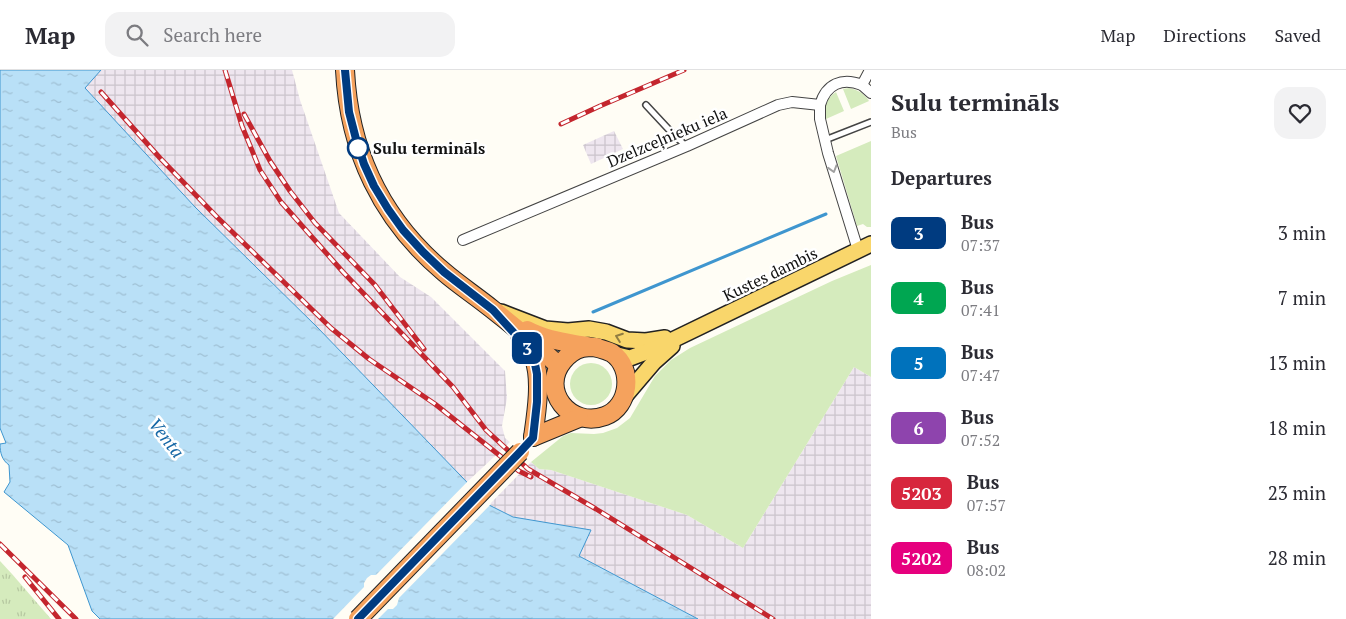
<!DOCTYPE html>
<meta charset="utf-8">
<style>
body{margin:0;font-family:"PT Serif",serif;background:#f2f2f3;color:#2b2b33;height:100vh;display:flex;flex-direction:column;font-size:19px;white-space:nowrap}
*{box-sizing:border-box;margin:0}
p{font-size:16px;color:#7c7c81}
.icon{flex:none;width:28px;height:28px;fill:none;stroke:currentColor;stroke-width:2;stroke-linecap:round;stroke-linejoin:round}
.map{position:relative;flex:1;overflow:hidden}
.sheet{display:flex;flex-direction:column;background:#fff;width:475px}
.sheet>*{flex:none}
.badge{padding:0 10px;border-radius:8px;font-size:18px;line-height:32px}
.map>.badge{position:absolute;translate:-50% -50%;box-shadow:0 0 0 2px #fff}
h2{padding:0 20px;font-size:19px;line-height:45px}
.round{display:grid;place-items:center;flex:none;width:52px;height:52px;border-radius:15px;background:#f2f2f3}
.headline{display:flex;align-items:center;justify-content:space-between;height:85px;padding:0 20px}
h1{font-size:24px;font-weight:600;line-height:38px}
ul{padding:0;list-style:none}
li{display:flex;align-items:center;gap:15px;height:65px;padding:0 20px}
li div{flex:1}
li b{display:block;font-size:19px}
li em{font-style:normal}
li .badge{min-width:55px;font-weight:700;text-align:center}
header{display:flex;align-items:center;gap:30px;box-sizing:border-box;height:70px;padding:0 25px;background:#fff;border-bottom:1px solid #e1e1e2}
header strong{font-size:24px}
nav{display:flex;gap:28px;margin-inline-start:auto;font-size:18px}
.search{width:350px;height:45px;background:#f2f2f3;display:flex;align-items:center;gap:12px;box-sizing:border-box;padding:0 18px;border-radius:15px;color:#7c7c81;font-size:19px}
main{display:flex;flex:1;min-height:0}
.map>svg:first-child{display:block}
</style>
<header>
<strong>Map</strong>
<div class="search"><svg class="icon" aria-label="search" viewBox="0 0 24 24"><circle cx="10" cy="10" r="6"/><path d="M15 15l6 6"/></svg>Search here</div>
<nav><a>Map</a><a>Directions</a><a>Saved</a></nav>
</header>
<main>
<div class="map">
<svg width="871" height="549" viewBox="0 0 871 549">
<defs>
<pattern id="industrial-grid" width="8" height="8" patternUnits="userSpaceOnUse" patternTransform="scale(1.25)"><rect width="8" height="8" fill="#eee6ef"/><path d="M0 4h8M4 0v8" fill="none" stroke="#cbc4cc"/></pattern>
<pattern id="park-tufts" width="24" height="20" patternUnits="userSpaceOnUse" patternTransform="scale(1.25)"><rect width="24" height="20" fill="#d5ebbd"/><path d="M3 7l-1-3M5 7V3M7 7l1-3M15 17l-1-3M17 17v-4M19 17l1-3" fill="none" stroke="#b6c8a1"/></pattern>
<pattern id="water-ripples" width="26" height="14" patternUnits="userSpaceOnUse" patternTransform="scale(1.25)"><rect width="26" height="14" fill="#b9e0f7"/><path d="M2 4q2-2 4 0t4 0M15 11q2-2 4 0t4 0" fill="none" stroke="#9ebfd3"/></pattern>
</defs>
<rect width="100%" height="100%" fill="#fffdf5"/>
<g fill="url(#industrial-grid)">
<path d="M101 0H292L300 30 339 143 400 207 431 227 505 301 507 328 502 356 505 368 510 372 467 412 317 257 195 137 84 17Z"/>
<path d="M614 61 623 79 591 94 583 75Z"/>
<path d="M854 297 871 307V549H698L578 486 590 460 513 447 489 435 531 392 539 399 551 400 687 445 743 478Z"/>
</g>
<g fill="#d5ebbd">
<path d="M849 18C858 20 864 23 869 31L851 39 843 19Z"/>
<path d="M836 22 844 41 826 49C823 38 826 28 836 22Z"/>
<path d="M871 71V157H867L863 154 857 156 836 86Z"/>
<path d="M871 195V307L854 297 743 478 687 445 551 400 539 399 531 392 563 366 571 363 594 364 603 363 617 358 630 348 655 306 671 290 690 278 832 211Z"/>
<circle cx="591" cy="314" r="21"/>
</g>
<path fill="url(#park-tufts)" d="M0 491 12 504 51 549H0Z"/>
<path fill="url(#water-ripples)" stroke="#3f96cf" d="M0 0H101L85 18 195 137 317 257 489 435 513 447 591 460 579 486 698 549H100L92 541 68 475 4 422 10 412 9 395C2 390 0 383 0 374L6 373 0 358Z"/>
<path fill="#fffdf5" d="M469 410 491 434 399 528 397 535 393 539H388L378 549H333L364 517V513L367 508 371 505H376Z"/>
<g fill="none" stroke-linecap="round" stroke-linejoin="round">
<path stroke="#3f96cf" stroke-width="3" d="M593 242 826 144"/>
<defs>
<g id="lane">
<path d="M646 35 673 64 686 76"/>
<path d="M825 70 871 52"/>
</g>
<g id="street">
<path d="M862 15 871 23"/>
<path d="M820 35V49L828 83 858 180"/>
<path d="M463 170 687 76 778 35 792 32 820 35C826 14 842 7 862 15L870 0"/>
</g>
<g id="primary">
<path d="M501 242 545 259 568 261 589 259 606 262 627 270 646 271 665 268"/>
<path d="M613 284 630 288 654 279 871 174"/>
<path d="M625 326 654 292 672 276"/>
</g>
<g id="highway">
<path d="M345 0C349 81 382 150 444 202 459 215 476 226 492 239 515 257 538 276 559 296"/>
<path d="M527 260C542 268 558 271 575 274 587 276 601 277 612 283 634 298 630 337 605 346 570 359 539 320 563 291 568 285 574 280 582 278 586 277 592 277 597 277"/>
<path d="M520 270C525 275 531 282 534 289 542 310 536 346 533 367"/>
<path d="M533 367 579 348"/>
</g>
</defs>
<use href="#lane" stroke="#444" stroke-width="8"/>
<use href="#street" stroke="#444" stroke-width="12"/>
<use href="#primary" stroke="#222" stroke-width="18"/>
<use href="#highway" stroke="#222" stroke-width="20"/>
<use href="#lane" stroke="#fff" stroke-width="5"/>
<use href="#street" stroke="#fff" stroke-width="10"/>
<use href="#primary" stroke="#f9d66b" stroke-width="15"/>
<use href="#highway" stroke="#f5a25d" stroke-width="18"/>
<defs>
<g id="rail">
<path d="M225 0 242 56 260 100 281 132 343 202 453 317 486 360 528 399 596 439 773 549"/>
<path d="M101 22 160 88 216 146 331 258 369 289 435 334 519 401 531 407"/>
<path d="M244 44 270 91 290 121 315 153 375 215 424 279"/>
<path d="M561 54 600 36 684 0"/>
<path d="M0 474 76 549"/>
<path d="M25 507 59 549"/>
</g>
</defs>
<use href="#rail" stroke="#c4262e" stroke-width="5"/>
<use href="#rail" stroke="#fff" stroke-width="3" stroke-dasharray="9" stroke-linecap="butt"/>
<defs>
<path id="highway-bridge" d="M358 549 520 382"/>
</defs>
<use href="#highway-bridge" stroke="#222" stroke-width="20" stroke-linecap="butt"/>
<use href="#highway-bridge" stroke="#f5a25d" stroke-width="18"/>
</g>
<defs><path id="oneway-chevron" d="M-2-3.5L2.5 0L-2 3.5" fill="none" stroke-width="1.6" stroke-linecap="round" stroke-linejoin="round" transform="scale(1.25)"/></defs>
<use stroke="#a0a0a0" href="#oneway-chevron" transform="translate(833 99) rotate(73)"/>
<use stroke="#917d42" href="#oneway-chevron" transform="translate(619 267) rotate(-160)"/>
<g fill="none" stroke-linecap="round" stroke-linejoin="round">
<defs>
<path id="line" d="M345 0 349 42 356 69 364 94 374 116 388 139 403 160 423 182 444 202 493 240 525 275 534 289 537 304V332L533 368 520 382 358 549"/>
</defs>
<use href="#line" stroke="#fff" stroke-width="11"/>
<use href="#line" stroke="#003b80" stroke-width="8"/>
</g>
<circle fill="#fff" stroke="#003b80" stroke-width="2.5" cx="358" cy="78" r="10"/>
<g text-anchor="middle" stroke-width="5" stroke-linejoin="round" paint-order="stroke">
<g font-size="16" fill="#111" stroke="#fff">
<text transform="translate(667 67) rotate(-23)" y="6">Dzelzceļnieku iela</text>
<text transform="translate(770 204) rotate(-26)" y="6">Kustes dambis</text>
</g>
<g font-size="16" font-weight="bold" fill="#111" stroke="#fff" text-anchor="start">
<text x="373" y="84">Sulu termināls</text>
</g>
<g font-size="18" font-style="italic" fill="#1768a6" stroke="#fff">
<text transform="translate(166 368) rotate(52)" y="6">Venta</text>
</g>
</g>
</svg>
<b class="badge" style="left:527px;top:278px;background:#003b80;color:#fff">3</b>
</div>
<section class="sheet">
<div class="headline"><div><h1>Sulu termināls</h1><p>Bus</p></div><a class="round"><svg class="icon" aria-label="heart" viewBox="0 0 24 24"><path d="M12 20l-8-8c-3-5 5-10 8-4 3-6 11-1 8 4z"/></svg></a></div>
<h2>Departures</h2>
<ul>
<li><span class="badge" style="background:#003b80;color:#fff">3</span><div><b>Bus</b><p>07:37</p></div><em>3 min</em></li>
<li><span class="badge" style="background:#00a651;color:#fff">4</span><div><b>Bus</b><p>07:41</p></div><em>7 min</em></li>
<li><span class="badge" style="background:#0072bc;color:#fff">5</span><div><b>Bus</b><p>07:47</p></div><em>13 min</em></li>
<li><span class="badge" style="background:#8e44ad;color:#fff">6</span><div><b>Bus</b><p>07:52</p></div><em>18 min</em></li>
<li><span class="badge" style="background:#d7263d;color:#fff">5203</span><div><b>Bus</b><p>07:57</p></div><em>23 min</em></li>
<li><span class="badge" style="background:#e6007e;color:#fff">5202</span><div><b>Bus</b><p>08:02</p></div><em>28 min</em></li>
</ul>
</section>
</main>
